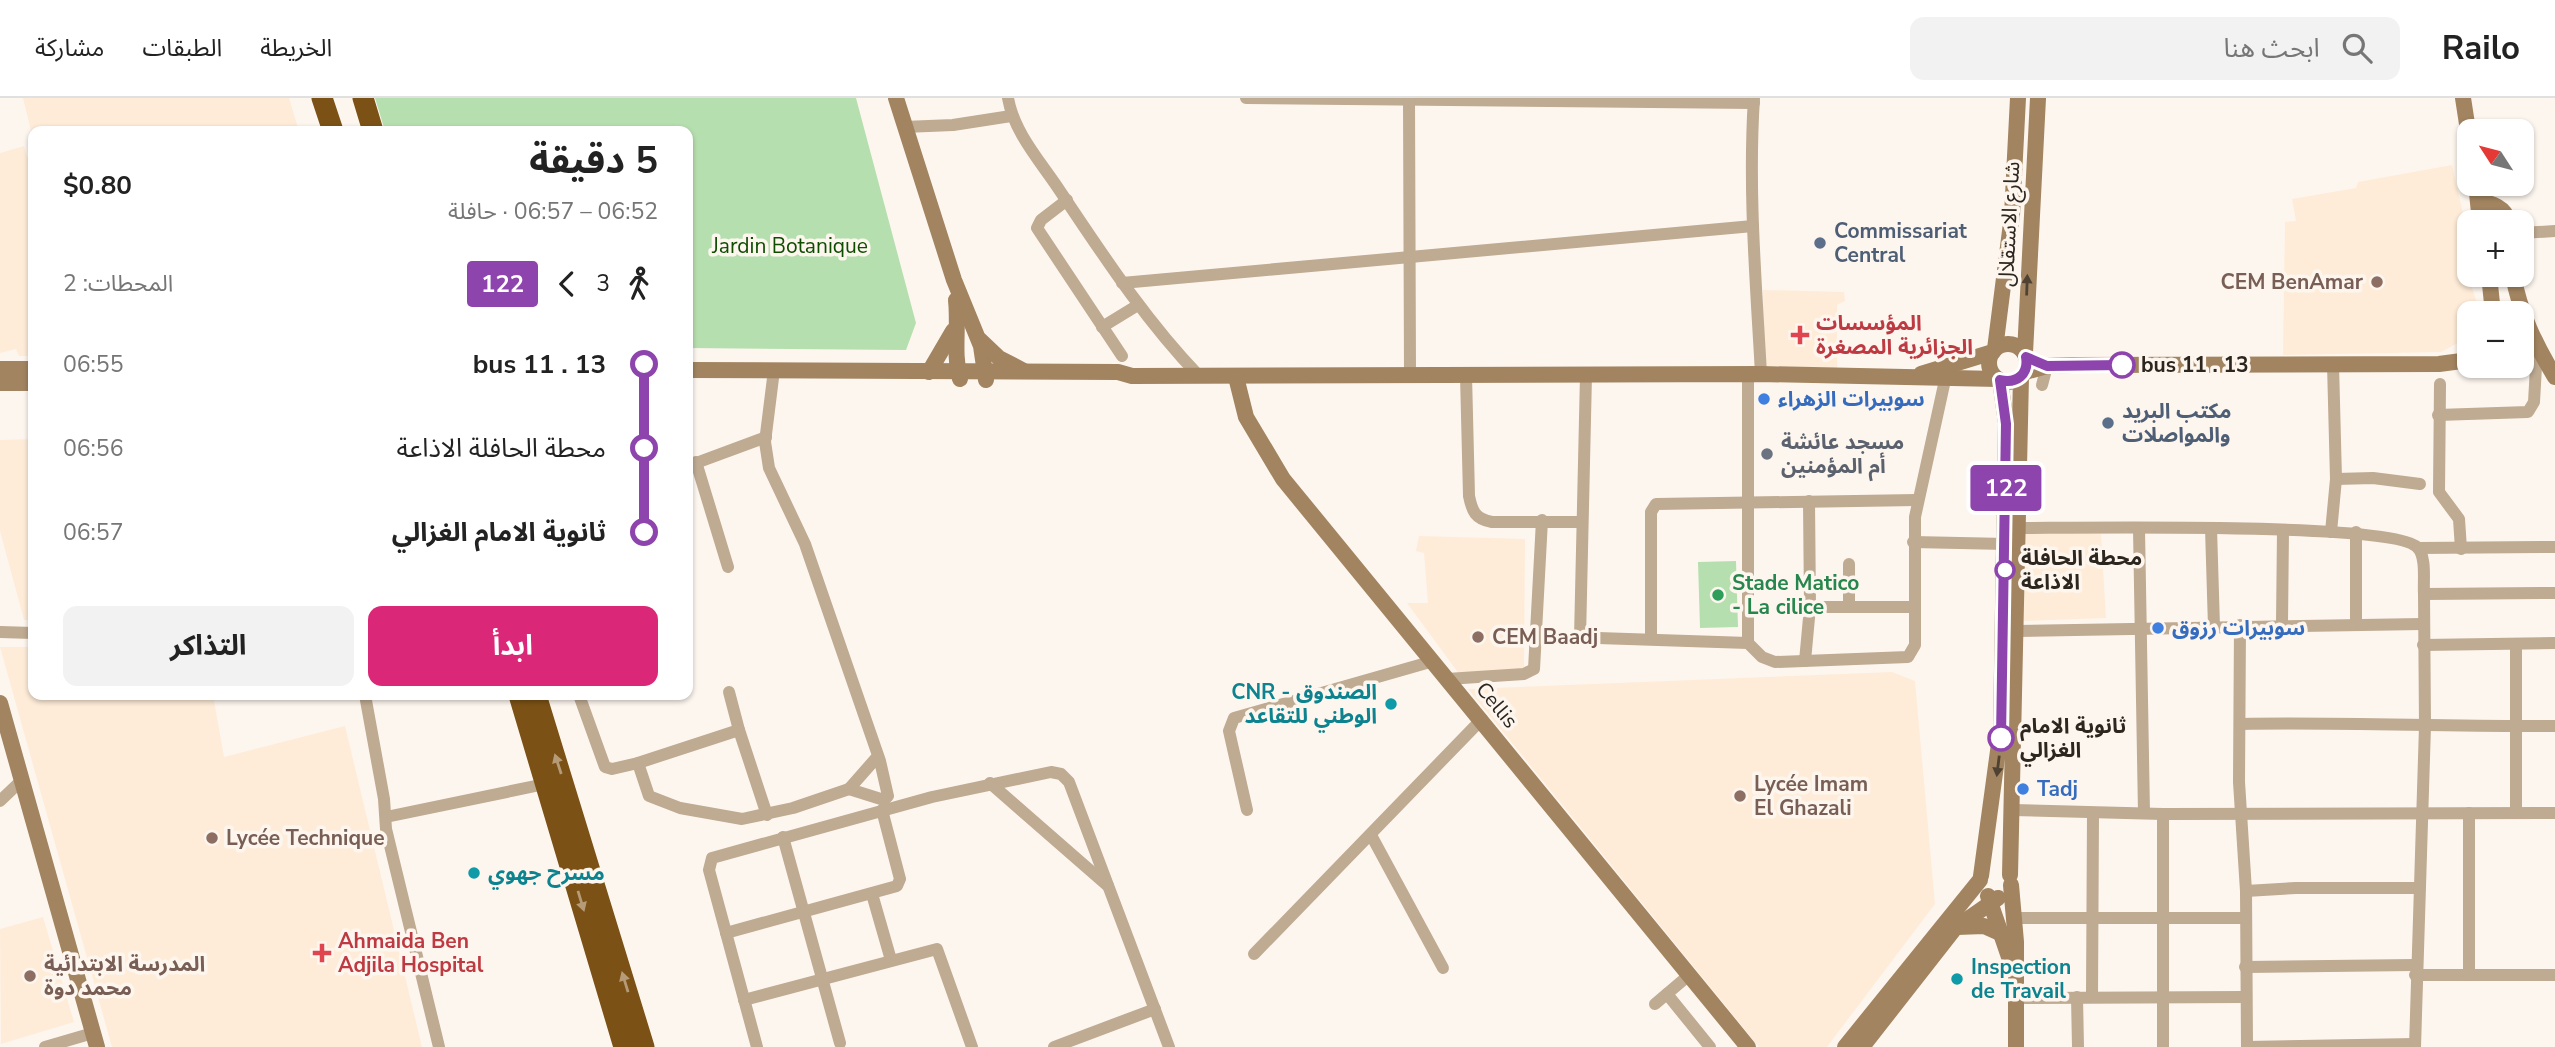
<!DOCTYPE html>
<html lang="ar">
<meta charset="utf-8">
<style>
body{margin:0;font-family:"Nunito Sans","Noto Sans Arabic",sans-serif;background:#f2f2f2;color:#222;direction:rtl;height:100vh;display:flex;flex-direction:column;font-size:26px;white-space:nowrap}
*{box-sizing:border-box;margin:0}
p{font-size:23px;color:#767676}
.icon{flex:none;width:38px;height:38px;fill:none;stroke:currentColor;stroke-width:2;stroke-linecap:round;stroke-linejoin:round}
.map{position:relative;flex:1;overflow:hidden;direction:ltr}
.drawer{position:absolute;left:28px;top:28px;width:665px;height:574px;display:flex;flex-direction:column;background:#fff;border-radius:14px;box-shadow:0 2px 5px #0004;direction:rtl}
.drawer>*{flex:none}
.badge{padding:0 14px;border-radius:5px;font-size:24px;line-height:46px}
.needle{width:46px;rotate:306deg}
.buttons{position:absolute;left:2457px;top:21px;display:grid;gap:14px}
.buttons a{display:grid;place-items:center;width:77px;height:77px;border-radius:14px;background:#fff;box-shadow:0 2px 5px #0004;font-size:35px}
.map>.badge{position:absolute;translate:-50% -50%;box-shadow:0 0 0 4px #fff}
.legs{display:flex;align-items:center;gap:10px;height:77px;padding:0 35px;font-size:23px}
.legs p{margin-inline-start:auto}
.headline{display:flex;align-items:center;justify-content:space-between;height:119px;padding:0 35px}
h1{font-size:38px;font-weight:700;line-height:52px}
.button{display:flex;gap:14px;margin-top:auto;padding:14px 35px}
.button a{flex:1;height:80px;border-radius:14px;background:#db2777;color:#fff;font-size:28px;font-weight:700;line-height:80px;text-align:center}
.button a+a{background:#f2f2f2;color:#222}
ul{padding:0 35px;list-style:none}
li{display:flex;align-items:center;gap:24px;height:84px;font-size:26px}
li i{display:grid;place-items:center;width:10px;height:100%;margin:0 9px;background:currentColor}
li i::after{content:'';width:18px;height:18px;margin:-9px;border:5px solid;border-radius:50%;background:#fff}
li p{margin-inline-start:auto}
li:first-child i{background:linear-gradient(#0000 50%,currentColor 0)}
li:last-child i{background:linear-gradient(currentColor 50%,#0000 0)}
header{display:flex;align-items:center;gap:42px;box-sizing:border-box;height:98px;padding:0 35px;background:#fff;border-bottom:2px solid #e0e0e0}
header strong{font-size:33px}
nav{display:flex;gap:38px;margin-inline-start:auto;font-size:24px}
.search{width:490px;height:63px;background:#f2f2f2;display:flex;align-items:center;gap:18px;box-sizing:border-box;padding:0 24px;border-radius:14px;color:#767676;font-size:26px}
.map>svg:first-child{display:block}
</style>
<header>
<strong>Railo</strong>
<div class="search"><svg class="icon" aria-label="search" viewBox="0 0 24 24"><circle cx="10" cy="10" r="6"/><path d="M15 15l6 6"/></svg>ابحث هنا</div>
<nav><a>الخريطة</a><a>الطبقات</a><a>مشاركة</a></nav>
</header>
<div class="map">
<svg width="2555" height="949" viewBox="0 0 2555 949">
<rect width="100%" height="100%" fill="#fdf6ef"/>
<g fill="#feecd8">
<path d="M23 0H289L299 33H33V41Z"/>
<path d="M24 48 33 79V258H19L16 251 0 255V55Z"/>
<path d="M2452 67 2469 142 2461 154 2480 215H2469V239L2441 254 2283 257 2285 124 2296 123 2292 101 2356 90 2358 84Z"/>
<path d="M1763 192 1844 194 1845 203 1837 207V270L1764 268Z"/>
<path d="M33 341V522H24L0 433V342Z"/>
<path d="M2023 436H2101L2106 520 2024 523Z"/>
<path d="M1419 438 1525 441 1524 572 1460 577 1407 505H1428L1424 455 1416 453Z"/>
<path d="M0 549H33V597H213L224 659 345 628 422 949H112Z"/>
<path d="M1892 574 1915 583 1935 806 1827 949H1759L1468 591Z"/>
<path d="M43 819 74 924 1 946 0 831Z"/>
</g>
<g fill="#b6dfaf">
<path d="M375 0H856L916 225 906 252 688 250V33H385Z"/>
<path d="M1736 463 1738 529 1700 530 1698 464Z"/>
</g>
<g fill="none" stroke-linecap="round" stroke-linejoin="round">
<g stroke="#bfaa92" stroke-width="12">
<path d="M1008 0C1014 35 1041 64 1060 93 1103 157 1145 222 1199 278"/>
<path d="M1246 0 1754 5"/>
<path d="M1409 0 1410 277"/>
<path d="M1754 0C1748 92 1756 184 1761 276"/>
<path d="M904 29 953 27 1011 18"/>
<path d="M1067 102 1041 122 1037 130 1122 258"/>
<path d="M2522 135 2555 133"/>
<path d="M1122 185 1753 128"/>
<path d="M1102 229 1138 207"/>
<path d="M1748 276V545"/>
<path d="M1466 277 1469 398C1472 413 1475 421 1492 424H1582"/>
<path d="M773 280 765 344 769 370 805 446 880 663 888 698 884 702 849 691 878 658"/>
<path d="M2440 286 2439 394 2459 421 2461 451"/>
<path d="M2042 287 2047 268"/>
<path d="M2438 317 2528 314 2534 304 2537 251"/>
<path d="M696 364 728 469"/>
<path d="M688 368 766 339"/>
<path d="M2336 381 2373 380 2420 386"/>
<path d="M2018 430C2074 430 2392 424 2417 449 2427 458 2423 484 2424 496L2555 495"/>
<path d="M2211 430 2214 529"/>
<path d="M2139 431 2144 715"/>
<path d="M2331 434 2336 381 2333 266"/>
<path d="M2356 434V527"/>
<path d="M1913 444 2006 446"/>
<path d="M2418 450 2555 449"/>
<path d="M1849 508V466"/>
<path d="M1810 509H1914"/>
<path d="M2282 526 2283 432"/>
<path d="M2240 527 2239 684 2246 793 2247 949"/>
<path d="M2015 533 2422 526"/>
<path d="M0 534 33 535"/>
<path d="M1538 538 1748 545 1762 559 1775 564 1908 559 1915 547V419L1945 282"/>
<path d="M1580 540 1586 277"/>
<path d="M1651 541V414L1656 406 1917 402"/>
<path d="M2423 547 2555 545"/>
<path d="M1805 563 1810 509 1809 403"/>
<path d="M1447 581 1524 576 1534 571 1542 422"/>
<path d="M729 594 739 632"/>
<path d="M365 597 384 701 386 731 439 949"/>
<path d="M579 597 605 669 612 671 638 665 649 698 680 710 742 721 793 710 849 691"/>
<path d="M2241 626C2346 624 2450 629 2555 628"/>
<path d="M638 665 739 632 767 717"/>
<path d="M990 685 1108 788"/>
<path d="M0 703 22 682"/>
<path d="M1247 712 1229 633 1234 620 1430 564"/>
<path d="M2013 712 2163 716 2555 715"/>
<path d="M2516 715V546"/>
<path d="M386 719 545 686"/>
<path d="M1371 737 1443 870"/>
<path d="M783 739 840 945"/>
<path d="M2246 793 2296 790H2419"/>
<path d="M872 796 891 862"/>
<path d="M2015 820H2245"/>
<path d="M726 835 897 788 900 781 882 712"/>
<path d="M1254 856 1482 621"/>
<path d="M2245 869 2415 867"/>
<path d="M2415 877H2555"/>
<path d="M2469 877V715"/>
<path d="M1667 896 1710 949"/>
<path d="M2092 898 2093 715"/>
<path d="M2077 899 2078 949"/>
<path d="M2015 900 2246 899"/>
<path d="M744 902 937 851 972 949"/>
<path d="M1655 906 1688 878"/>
<path d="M45 949 93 935"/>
<path d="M757 949 709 772 712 760 932 699 1051 674 1061 676 1069 684 1169 949"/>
<path d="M1054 949 1155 911"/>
<path d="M2163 949V716"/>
<path d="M2247 949 2415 946"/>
<path d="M2415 949 2425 628 2424 496"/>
</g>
<g stroke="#a28460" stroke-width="16">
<path d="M896 0 954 182 981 248 986 282"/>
<path d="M2463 0 2469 39"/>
<path d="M2476 86 2480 124"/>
<path d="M2478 103C2492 105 2505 109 2509 124"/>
<path d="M2489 177 2493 215"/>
<path d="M2513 177C2520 215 2535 246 2555 279"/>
<path d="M956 202C959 229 953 255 960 281"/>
<path d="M980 242 999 260 1024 273"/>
<circle cx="2008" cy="265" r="19"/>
<path d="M1995 251 2012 117 2018 0"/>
<path d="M2025 255 2038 0"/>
<path d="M0 271H33"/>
<path d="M688 272 1118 274 1132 278 1761 276 1998 281"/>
<path d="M929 274 953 233"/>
<path d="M2025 274 2047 268 2073 267 2439 266 2469 262"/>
<path d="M1921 276 1993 254"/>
<path d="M1236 279 1246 319 1283 381 1748 949"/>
<path d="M0 285H33"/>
<path d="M0 605 97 949"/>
<path d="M2010 777 2021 279"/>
<path d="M1981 778 2001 631 2006 325 2000 282"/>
<path d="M2011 787 2016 844V949"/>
<path d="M1988 798 2011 865"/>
<path d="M1957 829 1984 828 2002 836"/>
<path d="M1845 949 1980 782"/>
<path d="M1862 949 1955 830 1998 800"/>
</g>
<g stroke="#7b5116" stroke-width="21">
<path d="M322 0 333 33"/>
<path d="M363 0 373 33"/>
<path d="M519 597 624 949"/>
<path d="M536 597 644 949"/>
</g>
</g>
<defs><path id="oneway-solid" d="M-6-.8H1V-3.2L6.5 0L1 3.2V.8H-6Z" transform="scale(1.75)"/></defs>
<g fill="#4f4232">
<use href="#oneway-solid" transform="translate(2027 187) rotate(-88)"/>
<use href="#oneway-solid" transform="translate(1998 668) rotate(97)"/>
</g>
<g fill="#b69b78">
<use href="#oneway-solid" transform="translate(558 666) rotate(-108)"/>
<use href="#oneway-solid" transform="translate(581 803) rotate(73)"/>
<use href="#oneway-solid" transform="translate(625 884) rotate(-107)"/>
</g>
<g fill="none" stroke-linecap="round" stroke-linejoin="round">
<defs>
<path id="line-1" d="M2001 640 2006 326 2000 282C2017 286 2029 276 2026 259L2047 268 2122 267"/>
</defs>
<use href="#line-1" stroke="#fff" stroke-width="16"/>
<use href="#line-1" stroke="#8e44ad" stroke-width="10"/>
</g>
<g fill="#5c6f8a" stroke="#fdf6ef" stroke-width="2.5">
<circle cx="1820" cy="145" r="7"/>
<circle cx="2108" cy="325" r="7"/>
</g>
<g fill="#8d6e63" stroke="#fdf6ef" stroke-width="2.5">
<circle cx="2377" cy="184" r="7"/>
<circle cx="1478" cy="539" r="7"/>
<circle cx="1740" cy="698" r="7"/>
<circle cx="212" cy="740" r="7"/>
<circle cx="30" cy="878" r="7"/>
</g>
<g fill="#e0444e" stroke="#fdf6ef" stroke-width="2.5">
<path d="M1796.5 226.5h7v7h7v7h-7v7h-7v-7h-7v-7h7z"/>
<path d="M318.5 844.5h7v7h7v7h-7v7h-7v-7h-7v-7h7z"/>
</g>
<g fill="#fff" stroke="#8e44ad" stroke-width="3.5">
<circle cx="2122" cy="267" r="12"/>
<circle cx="2005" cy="472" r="9"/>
<circle cx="2001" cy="640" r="12"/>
</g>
<g fill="#3f7fe0" stroke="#fdf6ef" stroke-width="2.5">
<circle cx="1764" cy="301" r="7"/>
<circle cx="2158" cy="530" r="7"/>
<circle cx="2023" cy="691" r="7"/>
</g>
<circle fill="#6b7280" stroke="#fdf6ef" stroke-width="2.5" cx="1767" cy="356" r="7"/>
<circle fill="#2e9e5b" stroke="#fdf6ef" stroke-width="2.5" cx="1718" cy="497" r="7"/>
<g fill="#0f9aa8" stroke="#fdf6ef" stroke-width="2.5">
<circle cx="1391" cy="606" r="7"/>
<circle cx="474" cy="775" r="7"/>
<circle cx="1957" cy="881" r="7"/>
</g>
<g text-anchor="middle" stroke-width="7" stroke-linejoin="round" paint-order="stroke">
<g font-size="21" fill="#2c261f" stroke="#fdf6ef">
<text transform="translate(2009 126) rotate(-87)" y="7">شارع الاستقلال</text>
<text transform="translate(1497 607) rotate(50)" y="7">Cellis</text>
</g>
<g font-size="21" font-weight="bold" fill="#4e5e75" stroke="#fdf6ef" text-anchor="start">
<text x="1834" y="140">Commissariat<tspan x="1834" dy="24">Central</tspan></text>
<text x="2122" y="320">مكتب البريد<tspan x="2122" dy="24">والمواصلات</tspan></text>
</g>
<g font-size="21" fill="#0d4d00" stroke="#fdf6ef">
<text x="790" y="155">Jardin Botanique</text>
</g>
<g font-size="21" font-weight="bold" fill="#785e54" stroke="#fdf6ef" text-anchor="start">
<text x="2363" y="191" text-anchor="end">CEM BenAmar</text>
<text x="1492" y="546">CEM Baadj</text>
<text x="1754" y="693">Lycée Imam<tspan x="1754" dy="24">El Ghazali</tspan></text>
<text x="226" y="747">Lycée Technique</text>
<text x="44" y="873">المدرسة الابتدائية<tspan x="44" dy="24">محمد دوة</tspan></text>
</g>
<g font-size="21" font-weight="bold" fill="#be3a42" stroke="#fdf6ef" text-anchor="start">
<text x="1816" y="232">المؤسسات<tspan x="1816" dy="24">الجزائرية المصغرة</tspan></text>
<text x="338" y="850">Ahmaida Ben<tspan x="338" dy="24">Adjila Hospital</tspan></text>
</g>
<g font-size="21" font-weight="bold" fill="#2c261f" stroke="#fdf6ef" text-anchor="start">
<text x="2141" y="274">bus 11 . 13</text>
<text x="2021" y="467">محطة الحافلة<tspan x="2021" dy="24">الاذاعة</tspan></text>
<text x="2020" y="635">ثانوية الامام<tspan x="2020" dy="24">الغزالي</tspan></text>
</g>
<g font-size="21" font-weight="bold" fill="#366cbe" stroke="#fdf6ef" text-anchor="start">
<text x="1778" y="308">سوبيرات الزهراء</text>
<text x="2172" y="537">سوبيرات رزوق</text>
<text x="2037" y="698">Tadj</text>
</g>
<g font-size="21" font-weight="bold" fill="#5b616d" stroke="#fdf6ef" text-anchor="start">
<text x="1781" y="351">مسجد عائشة<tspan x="1781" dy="24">أم المؤمنين</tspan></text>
</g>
<g font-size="21" font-weight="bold" fill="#27864d" stroke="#fdf6ef" text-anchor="start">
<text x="1732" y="492">Stade Matico<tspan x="1732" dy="24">- La cilice</tspan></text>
</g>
<g font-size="21" font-weight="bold" fill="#0d838f" stroke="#fdf6ef" text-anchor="start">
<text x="1377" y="601" text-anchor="end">CNR - الصندوق<tspan x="1377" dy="24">الوطني للتقاعد</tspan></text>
<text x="488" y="782">مسرح جهوي</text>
<text x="1971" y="876">Inspection<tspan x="1971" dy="24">de Travail</tspan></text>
</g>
</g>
</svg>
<div class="buttons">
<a><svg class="needle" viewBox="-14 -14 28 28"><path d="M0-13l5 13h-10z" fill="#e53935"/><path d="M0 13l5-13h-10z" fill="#767676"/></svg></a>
<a>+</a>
<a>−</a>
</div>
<b class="badge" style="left:2006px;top:390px;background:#8e44ad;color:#fff">122</b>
<section class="drawer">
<div class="headline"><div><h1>5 دقيقة</h1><p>06:52 – 06:57 · حافلة</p></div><b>$0.80</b></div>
<div class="legs"><svg class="icon" aria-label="walk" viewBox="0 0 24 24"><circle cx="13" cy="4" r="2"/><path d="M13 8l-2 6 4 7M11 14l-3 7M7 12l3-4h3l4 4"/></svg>3<svg class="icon" aria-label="back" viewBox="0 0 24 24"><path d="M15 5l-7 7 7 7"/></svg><b class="badge" style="background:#8e44ad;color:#fff">122</b><p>المحطات: 2</p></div>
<ul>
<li><i style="color:#8e44ad"></i><b>bus 11 . 13</b><p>06:55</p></li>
<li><i style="color:#8e44ad"></i><span>محطة الحافلة الاذاعة</span><p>06:56</p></li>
<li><i style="color:#8e44ad"></i><b>ثانوية الامام الغزالي</b><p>06:57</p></li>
</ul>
<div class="button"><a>ابدأ</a><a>التذاكر</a></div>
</section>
</div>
